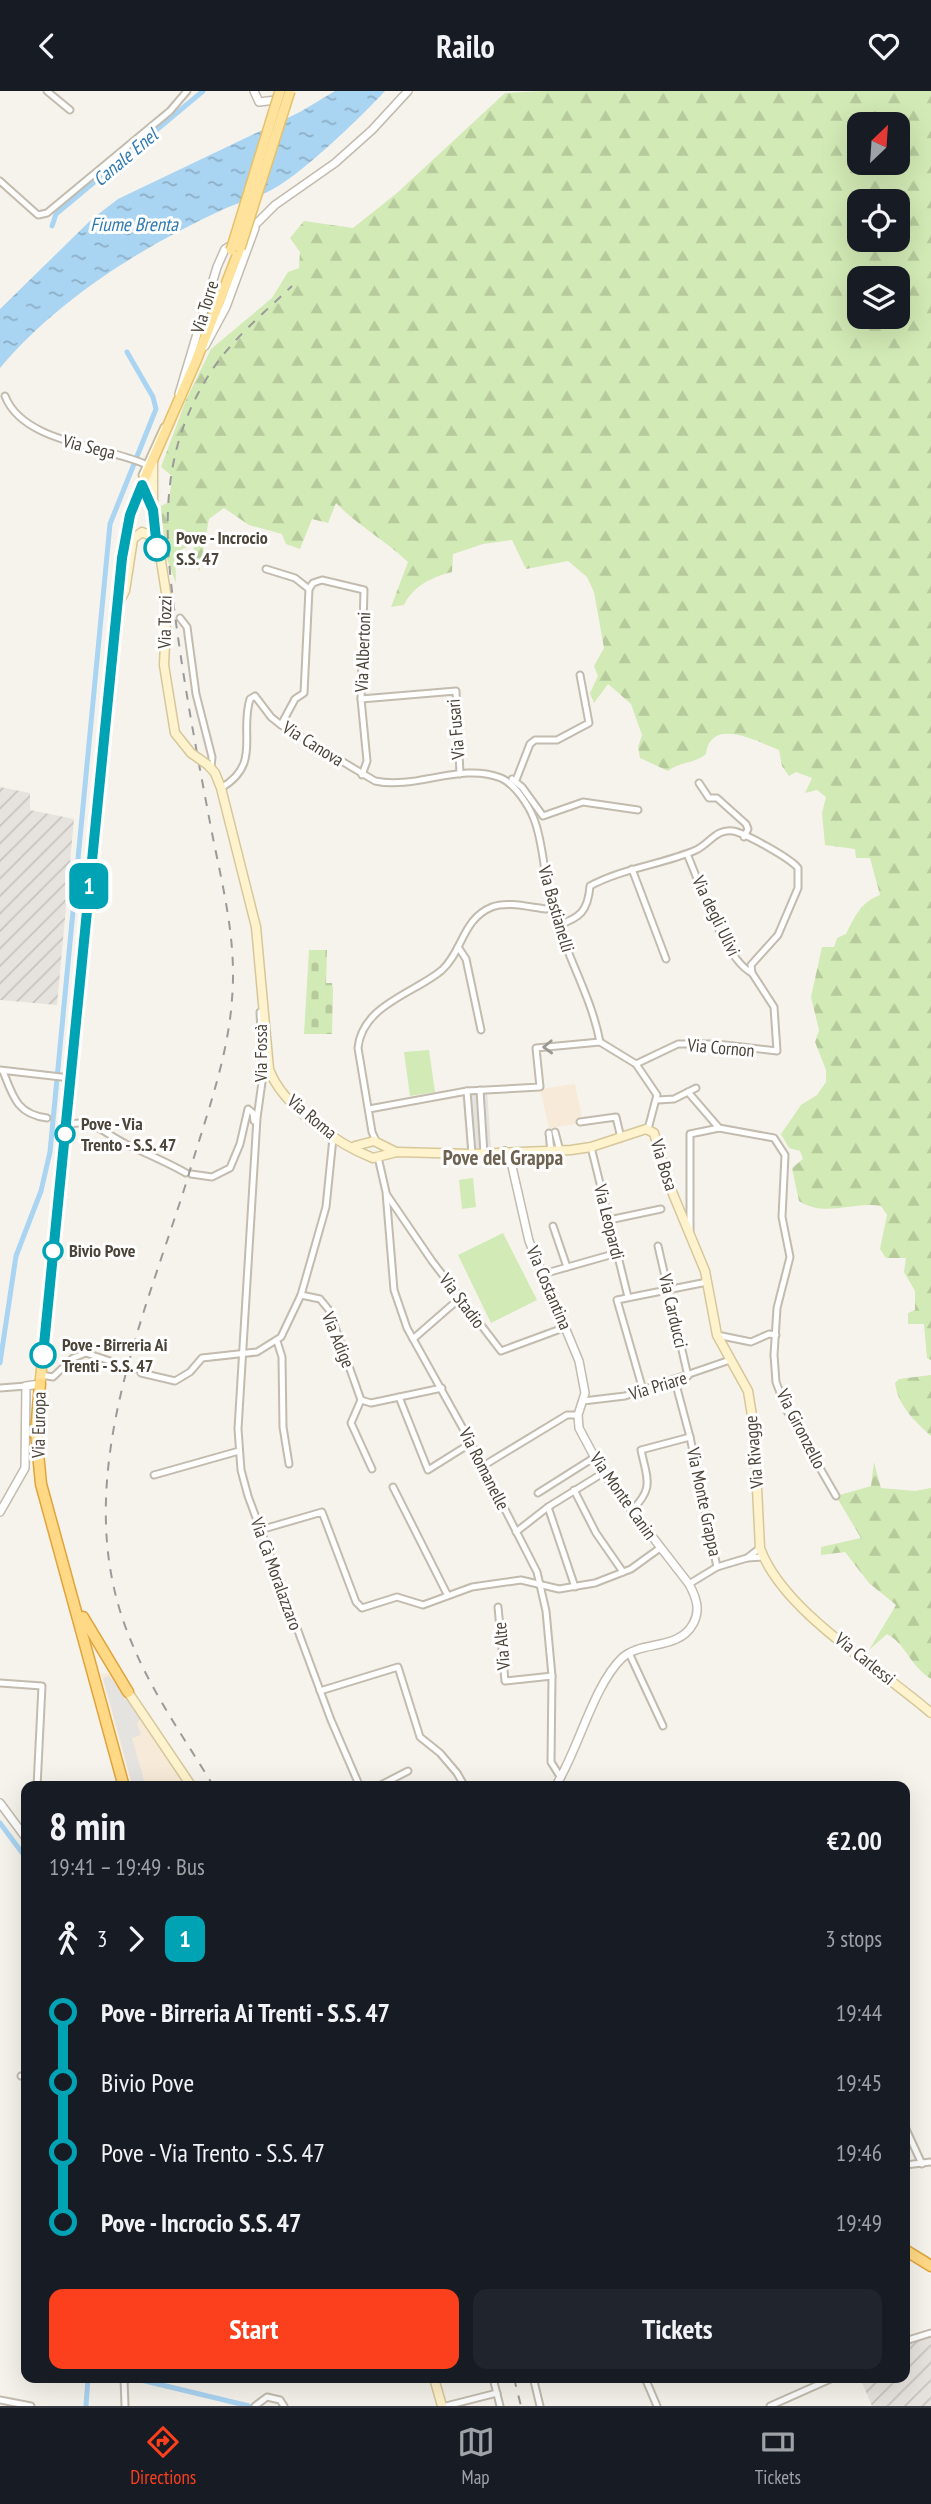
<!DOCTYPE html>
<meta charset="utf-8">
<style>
body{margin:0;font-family:"PT Sans Narrow",sans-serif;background:#20242c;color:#f1f3f6;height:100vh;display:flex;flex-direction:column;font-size:26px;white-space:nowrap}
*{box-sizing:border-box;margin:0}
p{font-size:23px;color:#9ea1a6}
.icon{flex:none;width:38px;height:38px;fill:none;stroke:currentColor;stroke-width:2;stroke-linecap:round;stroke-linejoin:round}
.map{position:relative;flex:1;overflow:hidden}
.sheet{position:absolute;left:21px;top:1690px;width:889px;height:602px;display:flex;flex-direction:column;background:#171b24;border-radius:14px;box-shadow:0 7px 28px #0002}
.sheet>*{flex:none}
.badge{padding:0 14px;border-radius:10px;font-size:24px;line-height:46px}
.needle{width:46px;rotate:25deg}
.buttons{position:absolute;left:847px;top:21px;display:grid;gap:14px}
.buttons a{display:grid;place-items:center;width:63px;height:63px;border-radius:14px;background:#171b24;box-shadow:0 7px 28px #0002;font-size:35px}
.map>.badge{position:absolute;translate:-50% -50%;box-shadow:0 0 0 4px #fff}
.legs{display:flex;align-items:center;gap:10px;height:77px;padding:0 28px;font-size:23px}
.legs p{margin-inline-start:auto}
.headline{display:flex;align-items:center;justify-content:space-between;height:119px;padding:0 28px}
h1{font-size:38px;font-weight:700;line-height:52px}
.button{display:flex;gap:14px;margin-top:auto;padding:14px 28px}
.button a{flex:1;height:80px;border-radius:14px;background:#fc3f1d;color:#fff;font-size:28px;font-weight:700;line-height:80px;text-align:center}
.button a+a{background:#20242c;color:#f1f3f6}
ul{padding:0 28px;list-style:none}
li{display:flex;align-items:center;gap:24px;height:70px;font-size:26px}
li i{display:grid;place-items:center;width:10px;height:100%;margin:0 9px;background:currentColor}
li i::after{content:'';width:18px;height:18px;margin:-9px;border:5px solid;border-radius:50%;background:#171b24}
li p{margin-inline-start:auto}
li:first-child i{background:linear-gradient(#0000 50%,currentColor 0)}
li:last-child i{background:linear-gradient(currentColor 50%,#0000 0)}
header{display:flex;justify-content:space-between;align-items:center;height:91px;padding:0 28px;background:#171b24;font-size:32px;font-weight:700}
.dock{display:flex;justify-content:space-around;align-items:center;height:98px;border-top:2px solid #363941;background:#171b24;font-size:19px;color:#9ea1a6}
.dock a{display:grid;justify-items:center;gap:4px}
.dock .active{color:#fc3f1d}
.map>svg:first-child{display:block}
</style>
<header><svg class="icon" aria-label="back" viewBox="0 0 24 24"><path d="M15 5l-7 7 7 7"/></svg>Railo<svg class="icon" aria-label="heart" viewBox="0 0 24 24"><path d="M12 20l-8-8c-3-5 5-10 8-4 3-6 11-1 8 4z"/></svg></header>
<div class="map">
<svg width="931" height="2315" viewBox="0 0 931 2315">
<defs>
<pattern id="industrial-furrows" width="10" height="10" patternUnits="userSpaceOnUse" patternTransform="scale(1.75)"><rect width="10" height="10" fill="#e6e2dd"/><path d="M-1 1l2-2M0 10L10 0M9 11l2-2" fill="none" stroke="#c7c3be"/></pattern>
<pattern id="forest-firs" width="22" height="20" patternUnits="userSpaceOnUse" patternTransform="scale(1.75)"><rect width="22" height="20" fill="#d2eab5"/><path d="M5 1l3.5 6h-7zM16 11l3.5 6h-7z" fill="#b6ca9c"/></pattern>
<pattern id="cemetery-stones" width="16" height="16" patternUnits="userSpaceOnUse" patternTransform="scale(1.75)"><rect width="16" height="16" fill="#d2eab5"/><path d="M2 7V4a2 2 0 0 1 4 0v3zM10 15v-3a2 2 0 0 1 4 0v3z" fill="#b6ca9c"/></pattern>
<pattern id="water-ripples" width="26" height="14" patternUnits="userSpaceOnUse" patternTransform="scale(1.75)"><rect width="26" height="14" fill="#a9d4f2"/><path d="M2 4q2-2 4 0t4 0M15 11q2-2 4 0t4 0" fill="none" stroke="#8caec5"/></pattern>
</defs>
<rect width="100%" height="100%" fill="#f6f3ec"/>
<g fill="#f7ead8">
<path d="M575 993 583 1032 549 1037 540 998Z"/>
<path d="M111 1582 189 1696H132L101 1583Z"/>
</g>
<g fill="url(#industrial-furrows)">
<path d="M0 696 30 702V719L74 728 57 914 0 909Z"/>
<path d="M931 2246V2315H872L860 2287H905V2253Z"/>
</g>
<g fill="url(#forest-firs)" fill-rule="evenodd">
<path d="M545 0H931V1269L927 1267 924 1233H908V1222L915 1219V1200L904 1181 906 1167H886L880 1158 887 1124 881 1115C855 1110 824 1127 799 1110L792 1077 803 1068 800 1060 789 1057 781 1043 801 1014 817 1004 826 991V979L815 951 819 939 811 906 822 856H834L837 847 846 843C855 825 861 811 880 804L870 767H856L855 758 825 754 822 722 826 706 817 699 805 702 812 687 796 681 789 685 782 675 779 659C758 651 711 625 706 663 694 673 681 670 668 680L640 667 638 656 642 644 631 613 608 593 594 612 590 602 598 585 594 575 604 557 594 501 587 486 568 470 526 478 512 449 483 453 453 463 452 481C432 486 413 495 404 514L391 516 408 471C385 449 358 435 336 412L328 432 312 428 300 458 286 453 282 443 249 434 224 417 209 428 199 481 193 453 175 462 176 492 161 452V415L169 411 172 385 161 376 186 309 211 258 272 207 288 181 299 177 300 161 290 147 304 130 353 137 397 102 505 2ZM859 33H898V72H859ZM859 110H898V149H859ZM859 187H898V226H859Z"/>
<path d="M931 1284V1345C915 1330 898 1315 895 1292L899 1288Z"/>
<path d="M874 1371 881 1397 915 1400 931 1397V1588C909 1574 907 1554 887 1543L869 1559 896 1514 869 1492 845 1461 821 1464V1456L861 1447 836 1405 871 1395Z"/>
</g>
<path fill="url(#cemetery-stones)" d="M309 859H327L326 892H332L333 899 332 943H304Z"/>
<g fill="#d2eab5">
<path d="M429 959 435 1001 410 1005 404 961Z"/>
<path d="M473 1087 476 1116 462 1118 459 1089Z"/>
<path d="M503 1142 537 1209 491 1232 458 1164Z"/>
</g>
<g fill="#e5e3e0">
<path d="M487 997 491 1058 467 1059 462 998Z"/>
<path d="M108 1585 122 1598 140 1628 137 1632 141 1644 132 1647 146 1696H133L103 1587Z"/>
</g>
<path fill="url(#water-ripples)" d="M335 0H385C361 26 302 83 273 98 258 107 240 111 224 118 143 155 58 208 0 277V218L92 128 118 108 300 21Z"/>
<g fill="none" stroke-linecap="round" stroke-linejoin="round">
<g stroke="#a9d4f2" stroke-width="5">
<path d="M52 135 56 123 203 0"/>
<path d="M0 1272 16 1165 41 1100 50 1061 110 433 156 318 153 306 127 261"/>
<path d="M0 1732 26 1767"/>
<path d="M88 2288 141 2289 249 2315"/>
<path d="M86 2315 88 2287"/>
</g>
<path stroke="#d4d0c8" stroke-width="5" stroke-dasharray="5 2.5" stroke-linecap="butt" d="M122 1274 141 1282"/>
<defs>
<g id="minor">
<path d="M47 0 70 19"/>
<path d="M0 90 38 124 47 122 170 20 187 0"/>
<path d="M5 305C23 352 105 355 145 373"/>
<path d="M142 384 164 336"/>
<path d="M266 478 295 487 309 498"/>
<path d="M180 527 187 536 196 603 212 666 211 676"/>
<path d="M361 608 456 600 460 683"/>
<path d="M281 634 295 608 304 602 309 498 313 492 322 489 364 499 361 608 367 670 362 684"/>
<path d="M512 688 522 696 543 725 583 711 638 719"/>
<path d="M516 689 530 653 535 649H557L589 632 580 584"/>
<path d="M699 692 709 707H717L746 733 748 738 744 746"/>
<path d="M221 697C262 673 239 643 250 608L255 605 271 626 281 634 375 690C416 699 461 671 501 687 515 693 529 715 534 728 544 753 544 789 552 816 565 862 591 904 600 951"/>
<path d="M687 763C700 792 724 868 752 882"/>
<path d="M632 778 666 868"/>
<path d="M558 834C580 827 588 820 590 795 623 777 661 774 696 759 709 753 717 737 733 740 745 742 790 767 798 777V797L778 844 751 874 752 882 774 916 777 960 716 953H678L636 973"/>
<path d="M458 856 466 868 481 939"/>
<path d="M260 921 263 984 257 1027 238 1338 241 1379 248 1405 331 1629 360 1696"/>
<path d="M0 979 70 987"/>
<path d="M3 980C13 1006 17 1023 47 1027"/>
<path d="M480 999 484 1063"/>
<path d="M467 1000 472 1063"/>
<path d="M688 1001 719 1037"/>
<path d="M658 1009 674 1008 696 997"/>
<path d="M369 1018 467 1000 540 996 536 957 600 951 636 973 657 1004 648 1038"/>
<path d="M580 1031 616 1026 621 1047"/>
<path d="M66 1034C92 1026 105 1043 126 1053 147 1063 167 1071 186 1082"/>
<path d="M555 1041 560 1060"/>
<path d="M549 1042 551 1060"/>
<path d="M376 1050 372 1041 358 957C362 914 415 902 442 879 463 860 462 828 492 816 507 810 529 816 546 818L552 816"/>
<path d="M591 1056 628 1206"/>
<path d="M378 1066 386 1101 394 1199 407 1237 471 1352 537 1481 546 1520 552 1585 551 1671 561 1687"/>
<path d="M191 1083 212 1086 230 1077 240 1053 248 1018 253 1022 254 1030"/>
<path d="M387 1104 432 1170 501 1260 566 1236"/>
<path d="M609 1129 661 1118"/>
<path d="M553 1135 567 1176"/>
<path d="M690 1141V1043L719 1037 774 1047 785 1064 782 1126 790 1166 777 1217 774 1264 776 1291 787 1320 836 1405"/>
<path d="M658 1155 688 1285"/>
<path d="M543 1183 617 1162"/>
<path d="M301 1204 320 1208 329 1219 361 1309 371 1312 442 1297"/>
<path d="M717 1244 751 1251 769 1243 776 1244"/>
<path d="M413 1248 460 1207"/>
<path d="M277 1250 282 1266 283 1336 289 1373"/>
<path d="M141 1282 175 1290 190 1281 202 1267 257 1261 281 1246 301 1204 326 1116 333 1047"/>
<path d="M41 1284 53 1286 73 1267 86 1262 122 1274"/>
<path d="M675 1290 690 1346 717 1476"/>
<path d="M0 1297 26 1295"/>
<path d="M643 1299 617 1209 707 1191"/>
<path d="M399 1306 428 1379 471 1352"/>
<path d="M361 1309 351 1332 372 1378"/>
<path d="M583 1310 625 1305 730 1269"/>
<path d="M483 1375 567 1324H578"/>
<path d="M154 1384 239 1360"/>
<path d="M393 1396 447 1503"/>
<path d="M574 1399 596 1442 623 1481"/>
<path d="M538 1402 595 1366"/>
<path d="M548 1416 575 1496"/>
<path d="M631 1420C655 1397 647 1388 641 1359L690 1346"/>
<path d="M260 1439 322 1421 356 1511 362 1517 397 1506 423 1514 472 1496 521 1489 559 1498 595 1492 631 1478 660 1457"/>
<path d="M516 1441 548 1416 603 1382"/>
<path d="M760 1457 747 1467 763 1466"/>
<path d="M689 1493 717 1476 747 1467"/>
<path d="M498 1516 505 1590 552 1585"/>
<path d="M629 1562 663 1635"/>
<path d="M0 1592 42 1595 37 1696"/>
<path d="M320 1600 398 1576 420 1646 440 1662 457 1682 465 1696"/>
<path d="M377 1696 408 1680"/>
<path d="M21 1985 26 1983"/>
<path d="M905 2036 922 2073"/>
<path d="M905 2074 931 2071"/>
<path d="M905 2250 931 2242"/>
<path d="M124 2287 125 2315"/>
<path d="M493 2287 500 2315"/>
<path d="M645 2287 657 2315"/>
<path d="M534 2290 540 2315"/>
<path d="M0 2309 31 2315"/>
<path d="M255 2315 267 2306 280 2309 284 2315"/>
<path d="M446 2315 497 2302"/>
<path d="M770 2315 833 2287"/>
</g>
<g id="tertiary">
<path d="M254 0 259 11 276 9"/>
<path d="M244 145 275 114 335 72 372 39 408 0"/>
<path d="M205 255 226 216 255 137"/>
<path d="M179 303 217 176 225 158 235 152"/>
<path d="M505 1060 511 1071 529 1150 579 1270 585 1302 578 1324 579 1337 603 1382 689 1493C696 1506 701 1519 693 1533 678 1560 641 1549 622 1567 593 1595 578 1660 555 1696"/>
<path d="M0 1421 25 1377 26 1295 40 1293"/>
<path d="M0 1712 26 1747"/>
</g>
<g id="secondary">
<path d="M153 369V419L167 508 164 574 175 642 191 662"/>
<path d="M118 513 125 500 133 448 142 441 155 447"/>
<path d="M208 674 215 682 221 697 256 836 269 978C282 1015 339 1054 373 1067L397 1061 472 1063 571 1059 591 1056 646 1038 654 1042 668 1091 705 1180 717 1244 748 1300 754 1337 760 1457C783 1521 880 1577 931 1622"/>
<path d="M355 1055 374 1050 394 1060"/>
<path d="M128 1601 192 1696"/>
<path d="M434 2287 442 2315"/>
</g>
<path id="primary" d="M40 1293 123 455 136 407 196 270 240 157"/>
<g id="trunk">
<path d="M40 1293 36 1341 41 1393 124 1696"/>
<path d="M83 1526 128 1601"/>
<path d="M905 2159 931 2175"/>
</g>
</defs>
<use href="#minor" stroke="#c2bbae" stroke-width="9"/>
<use href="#tertiary" stroke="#c2bbae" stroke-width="10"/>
<use href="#secondary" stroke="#d6c79b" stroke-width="11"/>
<use href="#primary" stroke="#e6c16a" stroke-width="12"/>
<use href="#trunk" stroke="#e0a43c" stroke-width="13"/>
<use href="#minor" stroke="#fff" stroke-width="5"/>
<use href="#tertiary" stroke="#fff" stroke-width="7"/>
<use href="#secondary" stroke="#fff3cd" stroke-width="8"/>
<use href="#primary" stroke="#ffe39c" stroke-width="9"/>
<use href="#trunk" stroke="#ffd985" stroke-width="10"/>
<g stroke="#9a9a9a" stroke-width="2" stroke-dasharray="9 9" stroke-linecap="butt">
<path d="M214 1696C185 1648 152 1602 131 1550 66 1397 142 1234 188 1086 205 1028 228 968 232 908 237 851 223 797 212 742 200 679 188 616 179 553 165 456 154 369 210 282 232 248 263 223 292 195"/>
<path d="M514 2287 521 2315"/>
</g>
<defs>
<path id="secondary-bridge" d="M191 662 208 674"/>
<g id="primary-bridge">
<path d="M240 157 290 0"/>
<path d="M231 159 280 0"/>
</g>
</defs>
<use href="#secondary-bridge" stroke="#d6c79b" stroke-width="11" stroke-linecap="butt"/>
<use href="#primary-bridge" stroke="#e6c16a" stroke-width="12" stroke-linecap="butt"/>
<use href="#secondary-bridge" stroke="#fff3cd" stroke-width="8"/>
<use href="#primary-bridge" stroke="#ffe39c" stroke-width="9"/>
</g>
<defs><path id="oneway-chevron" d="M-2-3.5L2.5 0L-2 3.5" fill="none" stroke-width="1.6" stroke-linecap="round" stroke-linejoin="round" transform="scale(1.75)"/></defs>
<use stroke="#9c9892" href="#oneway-chevron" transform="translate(548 956) rotate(178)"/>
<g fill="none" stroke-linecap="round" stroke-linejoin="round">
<defs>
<path id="line-1" d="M43 1264 122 467 130 424 142 394 153 419 157 457"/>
</defs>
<use href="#line-1" stroke="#fff" stroke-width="16"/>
<use href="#line-1" stroke="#00a3b4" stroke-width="10"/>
</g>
<g fill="#fff" stroke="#00a3b4" stroke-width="3.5">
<circle cx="157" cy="457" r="12"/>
<circle cx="65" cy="1043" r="9"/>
<circle cx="53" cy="1160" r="9"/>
<circle cx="43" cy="1264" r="12"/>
</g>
<g text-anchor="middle" stroke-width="6" stroke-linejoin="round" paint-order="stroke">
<g font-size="18" fill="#4b4439" stroke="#fff">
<text transform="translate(205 216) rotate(-73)" y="6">Via Torre</text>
<text transform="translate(89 356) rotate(14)" y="6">Via Sega</text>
<text transform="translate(165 531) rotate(-89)" y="6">Via Tozzi</text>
<text transform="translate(363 561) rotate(-88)" y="6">Via Albertoni</text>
<text transform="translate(456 638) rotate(-95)" y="6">Via Fusari</text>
<text transform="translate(313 653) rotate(32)" y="6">Via Canova</text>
<text transform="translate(556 818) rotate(74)" y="6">Via Bastianelli</text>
<text transform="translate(716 825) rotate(64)" y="6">Via degli Ulivi</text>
<text transform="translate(721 957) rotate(5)" y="6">Via Cornon</text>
<text transform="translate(261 962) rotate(-90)" y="6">Via Fossà</text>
<text transform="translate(312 1026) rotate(40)" y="6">Via Roma</text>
<text transform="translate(664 1074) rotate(73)" y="6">Via Bosa</text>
<text transform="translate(609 1131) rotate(76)" y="6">Via Leopardi</text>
<text transform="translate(549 1197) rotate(67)" y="6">Via Costantina</text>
<text transform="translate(462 1210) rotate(53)" y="6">Via Stadio</text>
<text transform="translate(673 1220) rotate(77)" y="6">Via Carducci</text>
<text transform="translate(338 1249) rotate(68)" y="6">Via Adige</text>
<text transform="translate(658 1295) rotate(-17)" y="6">Via Priare</text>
<text transform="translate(39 1334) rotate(-89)" y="6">Via Europa</text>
<text transform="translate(801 1338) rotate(63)" y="6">Via Gironzello</text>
<text transform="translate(754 1361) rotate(-95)" y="6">Via Rivagge</text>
<text transform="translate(484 1378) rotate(63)" y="6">Via Romanelle</text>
<text transform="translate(623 1405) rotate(55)" y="6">Via Monte Canin</text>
<text transform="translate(704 1411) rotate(78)" y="6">Via Monte Grappa</text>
<text transform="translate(276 1483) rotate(70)" y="6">Via Cà Moralazzaro</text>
<text transform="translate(502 1555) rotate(-95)" y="6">Via Alte</text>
<text transform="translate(865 1568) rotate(39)" y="6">Via Carlessi</text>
</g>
<g font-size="18" font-weight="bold" fill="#4b4439" stroke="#fff" text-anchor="start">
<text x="176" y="453">Pove - Incrocio<tspan x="176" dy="21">S.S. 47</tspan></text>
<text x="81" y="1039">Pove - Via<tspan x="81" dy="21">Trento - S.S. 47</tspan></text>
<text x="69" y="1166">Bivio Pove</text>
<text x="62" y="1260">Pove - Birreria Ai<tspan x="62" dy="21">Trenti - S.S. 47</tspan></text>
</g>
<g font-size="19" font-style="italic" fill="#2e7ab2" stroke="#fff">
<text transform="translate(125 66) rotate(-40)" y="7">Canale Enel</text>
<text x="134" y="140">Fiume Brenta</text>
</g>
<g font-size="21" font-weight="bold" fill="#6e6250" stroke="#fff">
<text x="503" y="1074">Pove del Grappa</text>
</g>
</g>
</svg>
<div class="buttons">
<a><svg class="needle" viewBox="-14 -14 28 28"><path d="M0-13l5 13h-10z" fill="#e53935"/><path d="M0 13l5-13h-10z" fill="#9ea1a6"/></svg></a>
<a><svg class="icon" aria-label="locate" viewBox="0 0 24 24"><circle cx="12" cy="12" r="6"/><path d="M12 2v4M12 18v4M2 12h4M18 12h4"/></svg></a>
<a><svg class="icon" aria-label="layers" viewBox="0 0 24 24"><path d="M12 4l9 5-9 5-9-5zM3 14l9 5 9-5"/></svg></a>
</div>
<b class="badge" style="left:89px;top:795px;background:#00a3b4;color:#fff">1</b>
<section class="sheet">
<div class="headline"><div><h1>8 min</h1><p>19:41 – 19:49 · Bus</p></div><b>€2.00</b></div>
<div class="legs"><svg class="icon" aria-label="walk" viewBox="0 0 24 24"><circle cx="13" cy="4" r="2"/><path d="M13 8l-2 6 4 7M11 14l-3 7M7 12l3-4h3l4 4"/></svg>3<svg class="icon" aria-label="forward" viewBox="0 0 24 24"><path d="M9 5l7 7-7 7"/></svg><b class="badge" style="background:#00a3b4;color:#fff">1</b><p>3 stops</p></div>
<ul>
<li><i style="color:#00a3b4"></i><b>Pove - Birreria Ai Trenti - S.S. 47</b><p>19:44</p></li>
<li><i style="color:#00a3b4"></i><span>Bivio Pove</span><p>19:45</p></li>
<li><i style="color:#00a3b4"></i><span>Pove - Via Trento - S.S. 47</span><p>19:46</p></li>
<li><i style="color:#00a3b4"></i><b>Pove - Incrocio S.S. 47</b><p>19:49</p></li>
</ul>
<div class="button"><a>Start</a><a>Tickets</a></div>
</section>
</div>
<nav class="dock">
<a class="active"><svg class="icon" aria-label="directions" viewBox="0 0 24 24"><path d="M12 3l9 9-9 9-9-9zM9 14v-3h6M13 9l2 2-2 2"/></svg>Directions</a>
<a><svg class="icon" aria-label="map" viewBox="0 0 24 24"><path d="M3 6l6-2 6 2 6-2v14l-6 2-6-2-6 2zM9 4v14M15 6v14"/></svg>Map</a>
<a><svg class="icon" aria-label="tickets" viewBox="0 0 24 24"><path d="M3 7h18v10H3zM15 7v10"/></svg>Tickets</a>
</nav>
